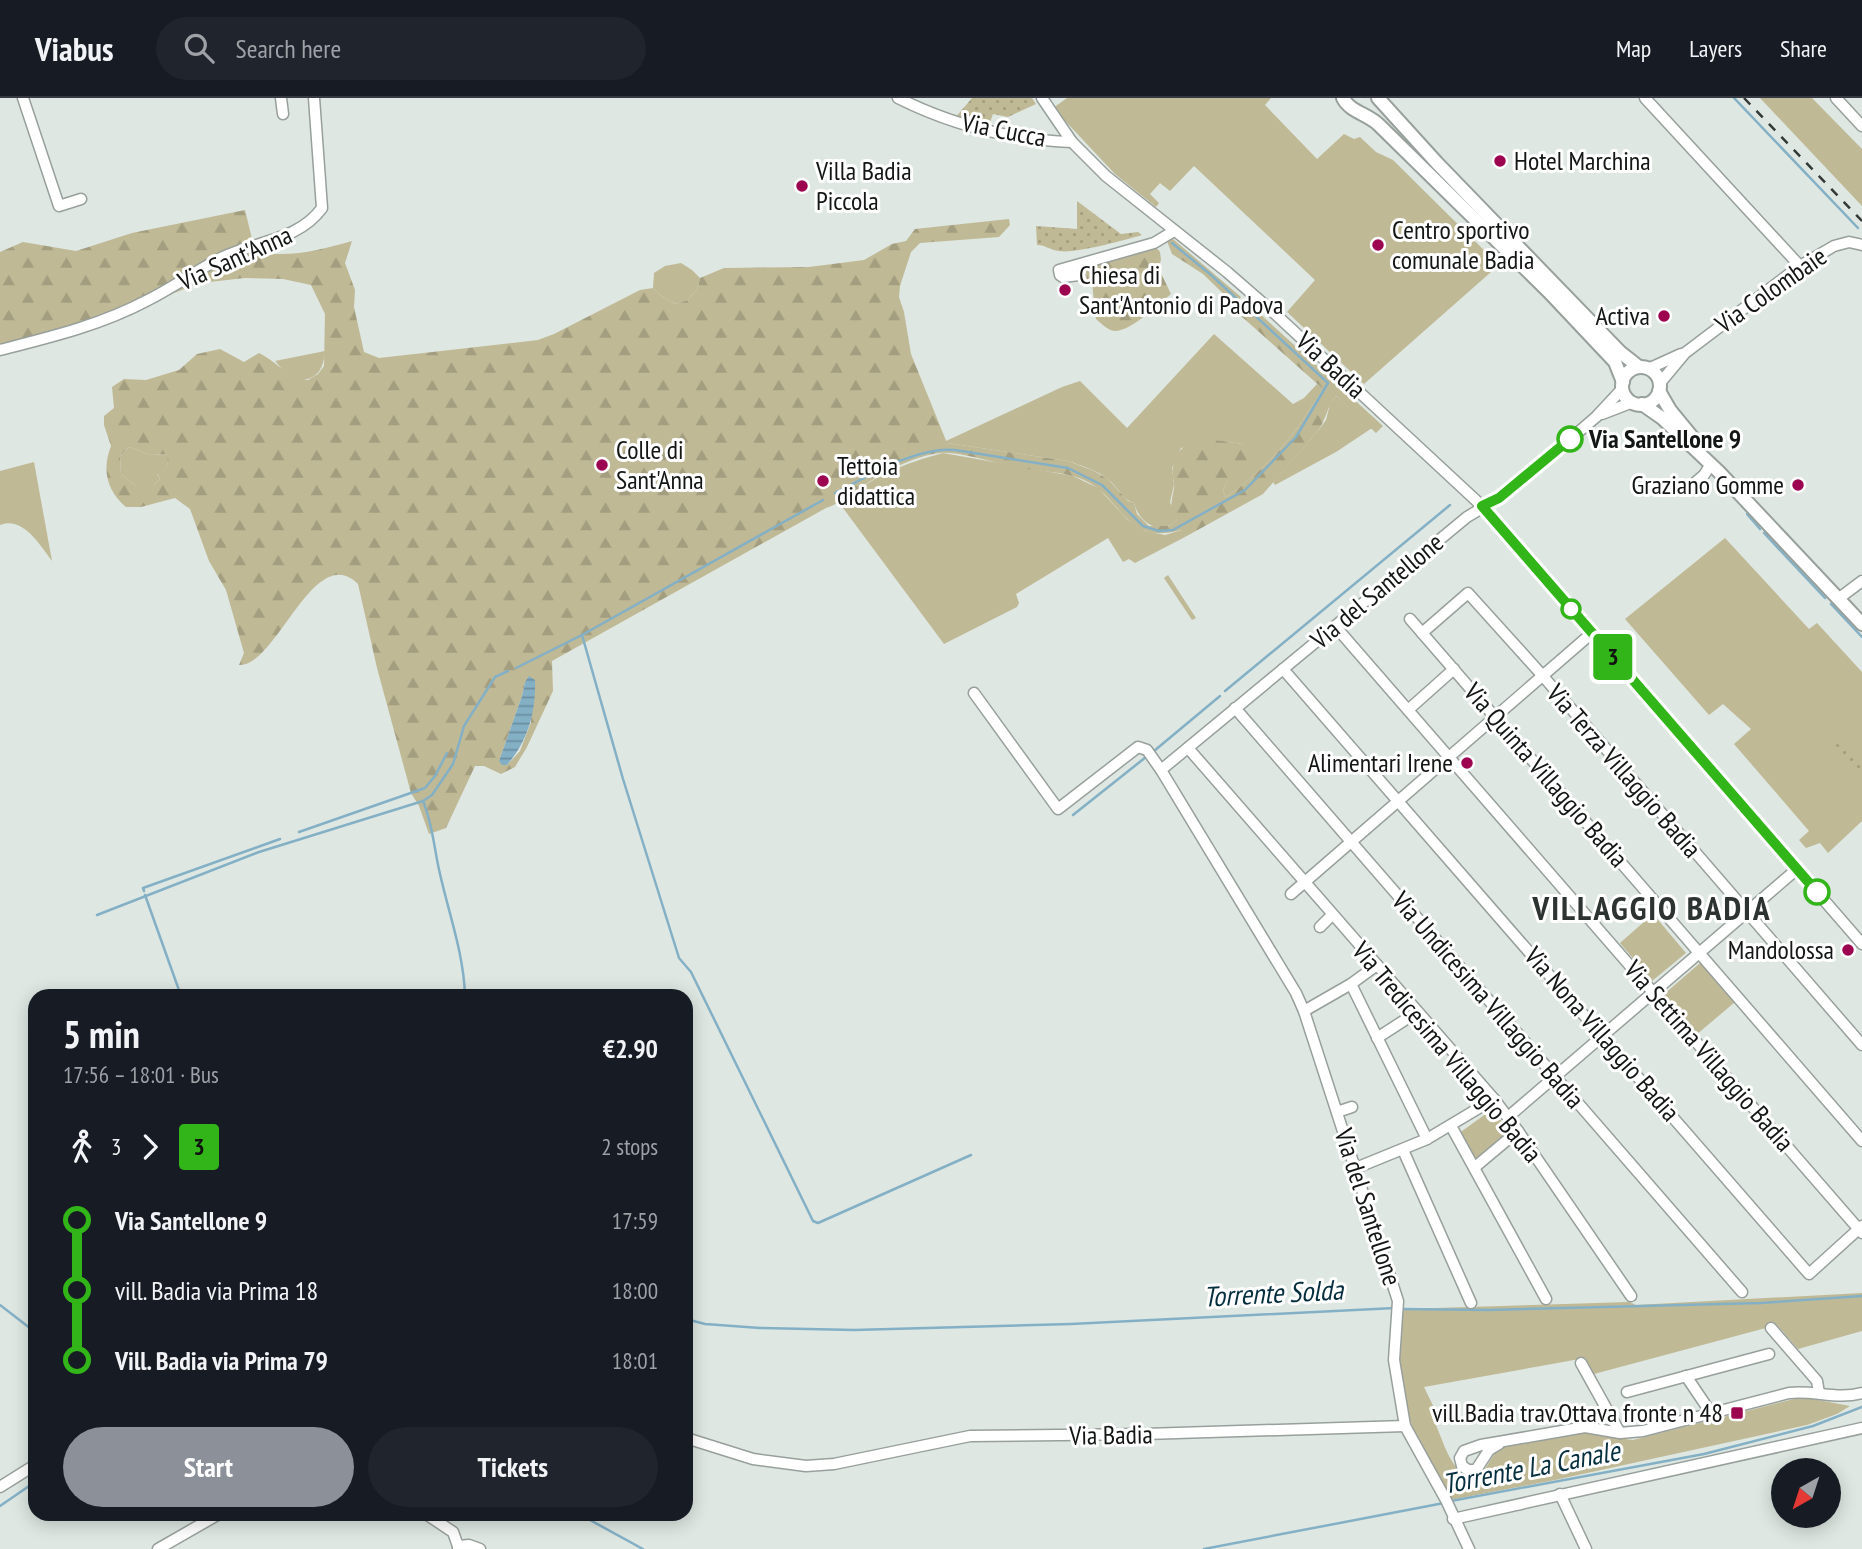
<!DOCTYPE html>
<meta charset="utf-8">
<style>
body{margin:0;font-family:"PT Sans Narrow",sans-serif;background:#20242c;color:#f1f3f6;height:100vh;display:flex;flex-direction:column;font-size:26px;white-space:nowrap}
*{box-sizing:border-box;margin:0}
p{font-size:23px;color:#9ea1a6}
.icon{flex:none;width:38px;height:38px;fill:none;stroke:currentColor;stroke-width:2;stroke-linecap:round;stroke-linejoin:round}
.map{position:relative;flex:1;overflow:hidden}
.drawer{position:absolute;left:28px;top:891px;width:665px;height:532px;display:flex;flex-direction:column;background:#171b24;border-radius:21px;box-shadow:0 4px 18px #0003}
.drawer>*{flex:none}
.badge{padding:0 14px;border-radius:5px;font-size:24px;line-height:46px}
.needle{width:46px;rotate:219deg}
.fabs{position:absolute;left:1771px;top:1360px;display:grid;gap:14px}
.fabs a{display:grid;place-items:center;width:70px;height:70px;border-radius:50%;background:#171b24;box-shadow:0 4px 18px #0003;font-size:35px}
.map>.badge{position:absolute;translate:-50% -50%;box-shadow:0 0 0 4px #fff}
.legs{display:flex;align-items:center;gap:10px;height:77px;padding:0 35px;font-size:23px}
.legs p{margin-inline-start:auto}
.summary{display:flex;align-items:center;justify-content:space-between;height:119px;padding:0 35px}
h1{font-size:38px;font-weight:800;line-height:52px}
.primary-button{display:flex;gap:14px;margin-top:auto;padding:14px 35px}
.primary-button a{flex:1;height:80px;border-radius:42px;background:#8c9099;color:#fff;font-size:28px;font-weight:800;line-height:80px;text-align:center}
.primary-button a+a{background:#20242c;color:#f1f3f6}
ul{padding:0 35px;list-style:none}
li{display:flex;align-items:center;gap:24px;height:70px;font-size:26px}
li i{display:grid;place-items:center;width:10px;height:100%;margin:0 9px;background:currentColor}
li i::after{content:'';width:18px;height:18px;margin:-9px;border:5px solid;border-radius:50%;background:#171b24}
li p{margin-inline-start:auto}
li:first-child i{background:linear-gradient(#0000 50%,currentColor 0)}
li:last-child i{background:linear-gradient(currentColor 50%,#0000 0)}
header{display:flex;align-items:center;gap:42px;box-sizing:border-box;height:98px;padding:0 35px;background:#171b24;border-bottom:2px solid #363941}
header strong{font-size:33px}
nav{display:flex;gap:38px;margin-inline-start:auto;font-size:24px}
.search{width:490px;height:63px;background:#20242c;display:flex;align-items:center;gap:18px;box-sizing:border-box;padding:0 24px;border-radius:38px;color:#9ea1a6;font-size:26px}
.map>svg:first-child{display:block}
</style>
<header>
<strong>Viabus</strong>
<div class="search"><svg class="icon" aria-label="search" viewBox="0 0 24 24"><circle cx="10" cy="10" r="6"/><path d="M15 15l6 6"/></svg>Search here</div>
<nav><a>Map</a><a>Layers</a><a>Share</a></nav>
</header>
<div class="map">
<svg width="1862" height="1451" viewBox="0 0 1862 1451">
<defs>
<pattern id="forest-firs" width="22" height="20" patternUnits="userSpaceOnUse" patternTransform="scale(1.75)"><rect width="22" height="20" fill="#c0b995"/><path d="M5 1l3.5 6h-7zM16 11l3.5 6h-7z" fill="#a49e80"/></pattern>
<pattern id="garden-dots" width="8" height="8" patternUnits="userSpaceOnUse" patternTransform="scale(1.75)"><rect width="8" height="8" fill="#c0b995"/><path d="M2 2h.1M6 6h.1" fill="none" stroke="#a49e80" stroke-width="1.8" stroke-linecap="round"/></pattern>
<pattern id="water-rules" width="6" height="5" patternUnits="userSpaceOnUse" patternTransform="scale(1.75)"><rect width="6" height="5" fill="#84b0c6"/><path d="M0 2.5h6" fill="none" stroke="#6b8ea0"/></pattern>
</defs>
<rect width="100%" height="100%" fill="#dee7e2"/>
<g fill="#c0b995">
<path d="M1067 0H1271L1265 7 1317 61 1344 36 1354 41 1360 39 1376 54 1393 62 1499 167 1364 286 1287 214 1315 182 1194 68 1170 93 1160 85 1150 96 1159 105 1156 109 1115 76 1053 10Z"/>
<path d="M1760 0H1812L1862 51V108Z"/>
<path d="M681 165 692 172 700 180 698 189 688 202 675 206 663 199 653 190 654 175 665 168Z"/>
<path d="M1214 236 1293 306 1304 300 1317 286 1323 291C1295 336 1270 369 1226 399L1223 393 1227 383 1235 374 1243 346 1215 342 1181 350 1172 370 1174 387 1170 404 1177 422C1159 439 1139 424 1134 405 1123 402 1118 389 1109 382 1097 372 1082 368 1068 363L947 345 946 343 1062 289 1080 283 1127 330Z"/>
<path d="M325 253C323 272 318 281 297 283L282 271 275 263Z"/>
<path d="M1336 298 1372 330 1336 354 1275 387 1273 384 1318 333 1326 322 1330 306Z"/>
<path d="M129 349 151 357 169 356 167 369 157 376 160 381 153 388H136L121 376 120 358Z"/>
<path d="M943 355 1073 378 1098 390 1128 422 1145 433 1165 437 1182 432 1185 439 1135 465 1129 461 1123 464 1108 440 1016 496 1019 505 1017 509 944 546 840 406C870 379 905 365 943 355Z"/>
<path d="M34 364 52 463C40 447 23 418 0 427V373Z"/>
<path d="M1725 440 1809 531 1817 525 1862 574V723L1828 755 1820 745 1806 750 1799 742 1809 733 1734 646 1751 631 1723 606 1709 617 1625 521Z"/>
<path d="M1168 477 1196 520 1192 522 1164 480Z"/>
<path d="M1653 816 1686 855 1652 883 1620 845Z"/>
<path d="M1700 865 1735 904 1696 937 1662 898Z"/>
<path d="M1493 1014 1507 1029 1508 1034 1474 1063 1458 1036 1487 1015Z"/>
<path d="M1862 1195V1233L1798 1251 1777 1227 1594 1276 1585 1260 1424 1289 1440 1322 1435 1325C1443 1342 1450 1372 1469 1378L1485 1371 1498 1350 1584 1334C1600 1333 1616 1340 1633 1342L1802 1299 1850 1308 1837 1316 1807 1327 1555 1382 1450 1402C1436 1375 1418 1347 1409 1319 1397 1284 1399 1247 1402 1211L1629 1204 1636 1207Z"/>
</g>
<g fill="url(#forest-firs)" fill-rule="evenodd">
<path d="M245 112 255 153C287 161 320 152 352 143L345 165 355 192 354 209 364 254 379 260 538 242 554 236 640 192 653 190 663 199 675 206 688 202 698 189 700 180 724 170 809 169 864 162 892 146 906 143 915 131 1009 121 1010 127 999 139 920 145 911 154 900 188 899 199 904 214 911 256 947 345 1068 363 1094 373 1108 381 1128 403 1134 405 1137 416 1149 428H1169L1177 422C1168 410 1172 403 1174 390 1175 383 1171 376 1173 369 1176 350 1191 342 1207 336L1216 342 1243 346 1250 359 1249 364 1227 383 1223 393 1226 399C1270 369 1295 336 1323 291L1232 210H1238L1246 203 1383 328 1376 335 1336 298C1327 308 1326 322 1318 333L1263 396 1185 439 1181 432C1125 448 1124 401 1084 382 1063 373 1042 374 1021 370 1001 367 959 353 941 355 914 357 876 378 854 394 844 401 838 406 826 410L552 563 553 593 527 649 515 669 501 676 484 668H475L446 730 429 736 419 708 411 695 377 570 358 486C314 442 277 569 239 567L244 555 226 492 209 463 190 411 175 400 141 409H126C106 392 102 371 111 348L104 327V318L114 310 112 289 124 281 146 282 179 272 197 256 220 251 244 264 259 255C274 263 284 273 297 282H308L318 276 324 268 325 216 311 187 283 181 245 180 200 185 125 214 0 249V154L23 144 76 153 132 135ZM129 349 151 357 168 356 167 369 157 375 160 381 153 388H136L121 376 120 358ZM525 584 531 624 520 653 507 667 499 663 522 598Z"/>
<path d="M1173 141 1241 199 1237 205H1233L1203 176 1172 156 1167 143Z"/>
<path d="M1153 146 1160 154 1161 162 1158 169 1171 196C1159 206 1131 233 1115 233 1107 232 1102 226 1096 221L1092 185 1087 184 1085 165Z"/>
</g>
<g fill="url(#garden-dots)">
<path d="M972 0H1032L1036 6 1008 19 993 16 988 30 955 20Z"/>
<path d="M1077 103 1121 136 1138 134 1142 137C1125 142 1074 156 1059 153 1050 152 1046 147 1037 147L1036 128 1077 131Z"/>
<path d="M1840 642 1862 669V675L1832 651 1834 644Z"/>
</g>
<path fill="url(#water-rules)" d="M529 578 535 582C536 614 528 643 507 667H502L499 663 522 598 525 584Z"/>
<g fill="none" stroke-linecap="round" stroke-linejoin="round">
<g stroke="#84b0c6" stroke-width="2.5">
<path d="M1734 0 1858 130"/>
<path d="M1172 145 1211 177 1328 285"/>
<path d="M835 395C869 378 917 348 955 352L1068 370 1102 387 1143 428 1159 433 1173 432 1245 392 1296 339 1328 285"/>
<path d="M1747 416 1760 431"/>
<path d="M1764 435 1825 500"/>
<path d="M1831 506 1862 539"/>
<path d="M582 537 623 681 679 860 691 874 813 1123 818 1125 971 1057"/>
<path d="M516 570 582 537 823 402"/>
<path d="M1225 593 1450 407"/>
<path d="M1154 653 1220 598"/>
<path d="M423 703C433 727 434 751 440 776 449 816 464 857 465 898"/>
<path d="M1073 717 1146 659"/>
<path d="M299 734 425 690 435 678 447 655"/>
<path d="M144 793 143 790 280 741"/>
<path d="M145 797 180 895"/>
<path d="M97 817 259 754 423 703 432 697 453 666 464 628 495 579 508 573"/>
<path d="M0 1207 35 1234"/>
<path d="M1402 1211 1488 1212 1761 1205 1862 1198"/>
<path d="M686 1221 705 1226 760 1230 854 1232 1071 1226 1395 1210"/>
<path d="M1451 1403 1704 1356 1813 1328 1862 1309"/>
<path d="M0 1408 35 1384"/>
<path d="M579 1416 643 1451"/>
<path d="M1204 1451 1444 1405"/>
</g>
<defs>
<g id="minor">
<path d="M23 0 59 108 81 101"/>
<path d="M281 0 283 16"/>
<path d="M898 0C952 27 1012 42 1072 44"/>
<path d="M1042 0 1072 44 1106 78 1227 174 1273 214 1482 408 1862 846"/>
<path d="M1645 0 1800 168"/>
<path d="M1836 0 1862 28"/>
<path d="M1079 177 1063 179 1060 177 1059 172 1154 145 1174 133"/>
<path d="M0 252C51 239 101 227 148 202 174 189 197 172 223 159 257 143 299 142 322 110L314 0"/>
<path d="M1648 271 1681 256"/>
<path d="M1660 285 1685 255 1800 168 1834 148 1849 144 1862 147"/>
<path d="M1602 316 1633 304"/>
<path d="M1689 390 1704 377 1711 366"/>
<path d="M1838 501 1862 483"/>
<path d="M1410 521 1862 1043"/>
<path d="M1335 528 1862 1135"/>
<path d="M1422 535 1468 495 1542 577 1862 947"/>
<path d="M1283 571 1809 1176 1862 1128"/>
<path d="M974 595 1058 711 1138 649 1147 652 1161 672"/>
<path d="M1235 610 1742 1194"/>
<path d="M1408 612 1454 571"/>
<path d="M1188 650 1494 1001 1518 1033 1631 1198"/>
<path d="M1291 796 1592 535"/>
<path d="M1320 829 1332 817"/>
<path d="M1351 886 1427 1041"/>
<path d="M1304 913 1351 886 1377 867"/>
<path d="M1377 940 1417 914"/>
<path d="M1337 1014 1352 1009"/>
<path d="M1508 1019 1797 771"/>
<path d="M1451 1028 1546 1201"/>
<path d="M1403 1052 1471 1205"/>
<path d="M1475 1069 1518 1033"/>
<path d="M1356 1070 1427 1041 1494 1001"/>
<path d="M1771 1230 1817 1283 1819 1295"/>
<path d="M1581 1265 1620 1335"/>
<path d="M1686 1278 1711 1315"/>
<path d="M1627 1294 1769 1256"/>
<path d="M686 1340 753 1361 806 1368 834 1366 970 1338 1145 1336 1405 1328"/>
<path d="M1499 1346 1489 1352 1476 1372H1468L1462 1368 1460 1360 1464 1353 1481 1347 1585 1329 1620 1335 1643 1333 1789 1295C1814 1292 1837 1302 1862 1295"/>
<path d="M0 1389 35 1367"/>
<path d="M1560 1396 1586 1451"/>
<path d="M426 1416 453 1434 458 1448"/>
<path d="M1453 1421 1862 1330"/>
<path d="M158 1451 219 1416"/>
<path d="M458 1451V1448L469 1447 480 1451"/>
<path d="M1469 1451 1446 1402 1405 1328 1394 1262 1398 1203 1304 913 1296 895 1161 672 1467 419 1499 400 1575 337 1596 319 1623 290"/>
</g>
<g id="major">
<path d="M1343 0C1350 14 1368 16 1379 27L1549 194 1615 264 1623 284"/>
<path d="M1378 0 1437 65 1620 254 1639 269"/>
<circle cx="1641" cy="288" r="19"/>
<path d="M1659 293 1670 312 1693 340"/>
<path d="M1642 306 1662 320 1719 374 1862 526"/>
</g>
</defs>
<use href="#minor" stroke="#98a09c" stroke-width="13"/>
<use href="#major" stroke="#98a09c" stroke-width="16"/>
<use href="#minor" stroke="#fff" stroke-width="10"/>
<use href="#major" stroke="#fff" stroke-width="12"/>
<path stroke="#343836" stroke-width="2.5" stroke-dasharray="9 9" stroke-linecap="butt" d="M1744 0 1862 123"/>
</g>
<g fill="none" stroke-linecap="round" stroke-linejoin="round">
<defs>
<path id="line-1" d="M1570 341 1499 400 1482 408 1817 794"/>
</defs>
<use href="#line-1" stroke="#fff" stroke-width="16"/>
<use href="#line-1" stroke="#31b518" stroke-width="10"/>
</g>
<g fill="#9c0450" stroke="#fff" stroke-width="2.5">
<circle cx="1500" cy="63" r="7"/>
<circle cx="802" cy="88" r="7"/>
<circle cx="1378" cy="147" r="7"/>
<circle cx="1065" cy="192" r="7"/>
<circle cx="1664" cy="218" r="7"/>
<circle cx="602" cy="367" r="7"/>
<circle cx="823" cy="383" r="7"/>
<circle cx="1798" cy="387" r="7"/>
<circle cx="1467" cy="665" r="7"/>
<circle cx="1848" cy="852" r="7"/>
<rect x="1730" y="1308" width="14" height="14" rx="3.5"/>
</g>
<g fill="#fff" stroke="#31b518" stroke-width="3.5">
<circle cx="1570" cy="341" r="12"/>
<circle cx="1571" cy="511" r="9"/>
<circle cx="1817" cy="794" r="12"/>
</g>
<g text-anchor="middle" stroke-width="6" stroke-linejoin="round" paint-order="stroke">
<g font-size="26" fill="#131614" stroke="#fff">
<text transform="translate(1004 32) rotate(11)" y="9">Via Cucca</text>
<text transform="translate(235 160) rotate(-24)" y="9">Via Sant'Anna</text>
<text transform="translate(1771 192) rotate(-35)" y="9">Via Colombaie</text>
<text transform="translate(1331 267) rotate(43)" y="9">Via Badia</text>
<text transform="translate(1377 493) rotate(-40)" y="9">Via del Santellone</text>
<text transform="translate(1624 673) rotate(49)" y="9">Via Terza Villaggio Badia</text>
<text transform="translate(1546 677) rotate(49)" y="9">Via Quinta Villaggio Badia</text>
<text transform="translate(1488 902) rotate(49)" y="9">Via Undicesima Villaggio Badia</text>
<text transform="translate(1602 936) rotate(49)" y="9">Via Nona Villaggio Badia</text>
<text transform="translate(1447 954) rotate(50)" y="9">Via Tredicesima Villaggio Badia</text>
<text transform="translate(1709 958) rotate(49)" y="9">Via Settima Villaggio Badia</text>
<text transform="translate(1368 1109) rotate(72)" y="9">Via del Santellone</text>
<text transform="translate(1111 1337) rotate(-1)" y="9">Via Badia</text>
</g>
<g font-size="26" fill="#131614" stroke="#fff" text-anchor="start">
<text x="1514" y="72">Hotel Marchina</text>
<text x="816" y="82">Villa Badia<tspan x="816" dy="30">Piccola</tspan></text>
<text x="1392" y="141">Centro sportivo<tspan x="1392" dy="30">comunale Badia</tspan></text>
<text x="1079" y="186">Chiesa di<tspan x="1079" dy="30">Sant'Antonio di Padova</tspan></text>
<text x="1650" y="227" text-anchor="end">Activa</text>
<text x="616" y="361">Colle di<tspan x="616" dy="30">Sant'Anna</tspan></text>
<text x="837" y="377">Tettoia<tspan x="837" dy="30">didattica</tspan></text>
<text x="1784" y="396" text-anchor="end">Graziano Gomme</text>
<text x="1453" y="674" text-anchor="end">Alimentari Irene</text>
<text x="1834" y="861" text-anchor="end">Mandolossa</text>
<text x="1723" y="1324" text-anchor="end">vill.Badia trav.Ottava fronte n 48</text>
</g>
<g font-size="26" font-weight="bold" fill="#131614" stroke="#fff" text-anchor="start">
<text x="1589" y="350">Via Santellone 9</text>
</g>
<g font-size="28" font-style="italic" fill="#052f3f" stroke="#fff">
<text transform="translate(1273 1195) rotate(-3)" y="10">Torrente Solda</text>
<text transform="translate(1531 1369) rotate(-11)" y="10">Torrente La Canale</text>
</g>
<g font-size="33" font-weight="bold" letter-spacing="2" fill="#2d3330" stroke="#fff">
<text x="1652" y="822">VILLAGGIO BADIA</text>
</g>
</g>
</svg>
<div class="fabs">
<a><svg class="needle" viewBox="-14 -14 28 28"><path d="M0-13l5 13h-10z" fill="#e53935"/><path d="M0 13l5-13h-10z" fill="#9ea1a6"/></svg></a>
</div>
<b class="badge" style="left:1613px;top:559px;background:#31b518;color:#111">3</b>
<section class="drawer">
<div class="summary"><div><h1>5 min</h1><p>17:56 – 18:01 · Bus</p></div><b>€2.90</b></div>
<div class="legs"><svg class="icon" aria-label="walk" viewBox="0 0 24 24"><circle cx="13" cy="4" r="2"/><path d="M13 8l-2 6 4 7M11 14l-3 7M7 12l3-4h3l4 4"/></svg>3<svg class="icon" aria-label="forward" viewBox="0 0 24 24"><path d="M9 5l7 7-7 7"/></svg><b class="badge" style="background:#31b518;color:#111">3</b><p>2 stops</p></div>
<ul>
<li><i style="color:#31b518"></i><b>Via Santellone 9</b><p>17:59</p></li>
<li><i style="color:#31b518"></i><span>vill. Badia via Prima 18</span><p>18:00</p></li>
<li><i style="color:#31b518"></i><b>Vill. Badia via Prima 79</b><p>18:01</p></li>
</ul>
<div class="primary-button"><a>Start</a><a>Tickets</a></div>
</section>
</div>
